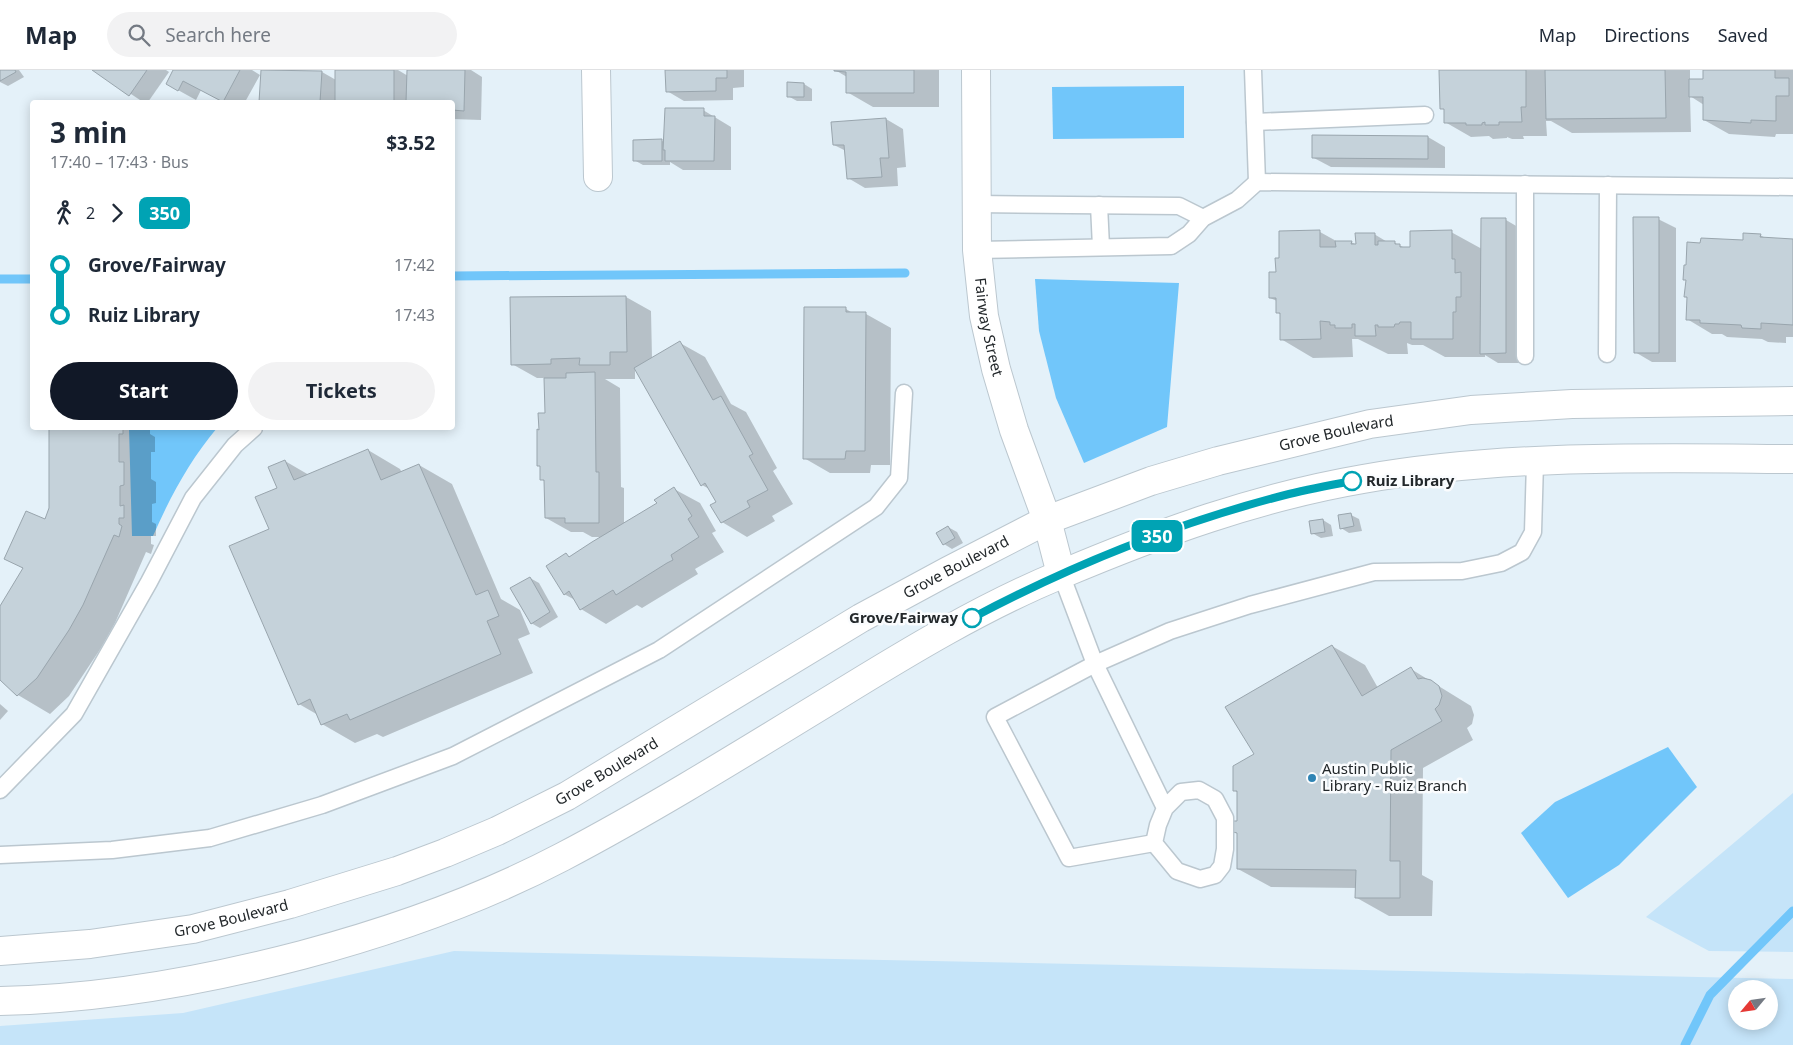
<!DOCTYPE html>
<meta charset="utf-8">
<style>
body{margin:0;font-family:"Noto Sans",sans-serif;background:#f2f2f3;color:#1f2937;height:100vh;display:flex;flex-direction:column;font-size:19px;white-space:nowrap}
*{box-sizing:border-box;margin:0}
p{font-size:16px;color:#747a83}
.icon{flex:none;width:28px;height:28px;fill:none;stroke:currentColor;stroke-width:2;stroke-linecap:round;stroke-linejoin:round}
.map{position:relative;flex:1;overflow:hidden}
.panel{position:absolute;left:30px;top:30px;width:425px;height:330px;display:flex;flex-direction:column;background:#fff;border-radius:5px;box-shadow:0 2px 12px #0003}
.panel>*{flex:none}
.badge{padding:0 10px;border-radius:8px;font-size:18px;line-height:32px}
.needle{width:32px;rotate:241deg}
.controls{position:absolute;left:1728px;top:910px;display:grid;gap:10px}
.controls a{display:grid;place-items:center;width:50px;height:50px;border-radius:50%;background:#fff;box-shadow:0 2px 12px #0003;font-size:25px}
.map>.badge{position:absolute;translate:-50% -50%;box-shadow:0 0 0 2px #fff}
.legs{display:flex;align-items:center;gap:8px;height:55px;padding:0 20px;font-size:16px}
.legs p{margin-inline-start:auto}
.headline{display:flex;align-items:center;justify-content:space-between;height:85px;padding:0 20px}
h1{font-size:28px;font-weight:700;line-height:38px}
.cta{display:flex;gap:10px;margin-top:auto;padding:10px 20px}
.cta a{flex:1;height:58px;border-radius:30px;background:#111827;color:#fff;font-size:20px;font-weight:700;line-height:58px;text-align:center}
.cta a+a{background:#f2f2f3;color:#1f2937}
ul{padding:0 20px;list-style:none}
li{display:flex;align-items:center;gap:18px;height:50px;font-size:19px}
li i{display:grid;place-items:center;width:8px;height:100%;margin:0 6px;background:currentColor}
li i::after{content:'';width:12px;height:12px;margin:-6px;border:4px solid;border-radius:50%;background:#fff}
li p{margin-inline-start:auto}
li:first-child i{background:linear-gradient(#0000 50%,currentColor 0)}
li:last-child i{background:linear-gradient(currentColor 50%,#0000 0)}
header{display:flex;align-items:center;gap:30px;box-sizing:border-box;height:70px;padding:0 25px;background:#fff;border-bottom:1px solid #e0e1e3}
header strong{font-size:24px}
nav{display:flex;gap:28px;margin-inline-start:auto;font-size:18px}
.search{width:350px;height:45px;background:#f2f2f3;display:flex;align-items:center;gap:12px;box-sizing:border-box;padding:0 18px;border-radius:28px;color:#747a83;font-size:19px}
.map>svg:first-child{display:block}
</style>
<header>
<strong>Map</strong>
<div class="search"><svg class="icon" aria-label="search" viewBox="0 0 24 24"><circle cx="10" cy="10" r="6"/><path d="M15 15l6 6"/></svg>Search here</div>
<nav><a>Map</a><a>Directions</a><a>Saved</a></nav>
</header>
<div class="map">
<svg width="1793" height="975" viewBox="0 0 1793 975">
<rect width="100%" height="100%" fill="#e4f1f9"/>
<g fill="#c5e4f9" fill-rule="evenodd">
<path d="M1793 723V882L1709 881 1646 847Z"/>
<path d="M454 881 1793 909V975H0V956L183 943ZM1736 919H1769V951H1736Z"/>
</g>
<g fill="#71c6fa">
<path d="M1184 16V68L1053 69 1052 17Z"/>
<path d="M1035 209 1179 213 1167 357 1084 393 1056 328 1039 261Z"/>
<path d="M129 358H217C190 390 170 427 153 466H132Z"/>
<path d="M1668 677 1697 717 1619 795 1568 828 1521 763 1555 732Z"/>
</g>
<g fill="#0003">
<path d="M0 0H19L24 7 8 16 0 12Z"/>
<path d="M95 0H166L169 2 148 32H143Z"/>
<path d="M174 0H252L260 5 245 32H225L201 20 196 30 167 14Z"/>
<path d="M262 0 322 2 336 10V0H398L408 6V0H471L482 7 481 50 452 49V32H260Z"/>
<path d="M666 0H744V17L733 18V30L684 31 667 21Z"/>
<path d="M835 0H939V37H873L847 22V7Z"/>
<path d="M1440 0H1690V10H1704L1705 0H1793V64H1776L1775 67 1729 64 1704 50V35L1690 26 1691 62 1572 63 1551 51H1546L1547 66H1523L1524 69H1512L1507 67V68L1493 69 1489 66 1471 67 1445 52V40L1441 38Z"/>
<path d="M804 14 812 19V31H797L788 26Z"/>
<path d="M703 40 731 57V100H683L670 92V95H643L634 90 662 71 665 72Z"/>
<path d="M886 49 903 59 906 97 897 98 898 116 865 118 848 108 846 81 834 75Z"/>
<path d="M1428 67 1445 77V98L1331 97 1314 88Z"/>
<path d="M452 74 454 90 452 91Z"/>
<path d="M1658 149 1676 158V292H1652L1635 282Z"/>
<path d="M1506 150 1523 160V293H1498L1485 285V287H1445L1423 275H1412L1407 273 1408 284H1388L1358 269H1352L1353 287 1313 288 1281 269V245L1277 242V231L1270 228 1280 189 1320 162 1338 172H1351L1357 175 1374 164 1389 173H1395L1405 178H1411L1451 162 1482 179Z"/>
<path d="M1760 165 1767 169 1793 170V267H1786V273L1768 272 1762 269 1727 267 1722 264H1712L1687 249 1688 228 1685 227 1687 211 1685 209 1744 171Z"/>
<path d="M626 227 651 241 652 288 680 273 705 287 731 334 746 342 777 398 773 401 793 434 772 446 775 451 747 467 722 452 718 432 711 420 702 415 635 297V309H605L620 318 621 417 624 418V454L658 433 674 419 700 433 716 461 712 463 724 482 695 499 698 504 693 507 642 538 637 535 606 554 581 539 575 530 564 524 566 485 570 487 603 467H592L583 462H571L546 448V412L541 409V397L538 395 540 361 546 344 545 308H537L512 294 511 228Z"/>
<path d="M846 239 854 244H866L891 258 890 395H871L870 403H830L804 388Z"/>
<path d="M50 358H150V364L155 367V382H151V409L156 412V433L152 434V452L156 454V466H151V474L154 475 151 484 146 482 115 553 101 578 69 626 50 644 18 625 0 608V539L24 499 5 488 46 451 50 438Z"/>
<path d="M368 380 400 399 402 403 419 395 452 414 501 529 520 540 530 564 518 569 533 603 383 667 377 664 355 673 322 654 318 645 299 634 270 459 285 391 309 405Z"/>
<path d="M1351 445 1359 449 1362 461 1349 463 1341 458Z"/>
<path d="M1323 450 1331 455 1333 466 1321 468 1312 463Z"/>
<path d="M948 457 957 462 963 473 952 479 944 474Z"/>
<path d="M530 508 539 513 558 547 540 558 531 553Z"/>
<path d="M1332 576 1365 595 1378 618 1411 599 1471 636 1474 645 1472 654 1467 658 1473 670 1423 698 1422 805 1433 811 1432 846H1389L1357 828V818L1271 817 1238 799 1239 764 1234 762 1238 752V723L1234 720 1256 685Z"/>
<path d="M0 634 8 641 0 650Z"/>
</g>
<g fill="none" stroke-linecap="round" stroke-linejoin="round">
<g stroke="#71c6fa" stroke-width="9">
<path d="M452 206 905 203"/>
<path d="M0 209H32"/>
<path d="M1685 975 1710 925 1793 841"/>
</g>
</g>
<g fill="#c5d2da" stroke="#99a5ad">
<path d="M0 0H15L16 2 0 11Z"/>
<path d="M92 0H147L129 26Z"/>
<path d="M173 0H240L223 32 183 11 178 21 166 14Z"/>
<path d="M261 0 322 1 320 32H259Z"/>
<rect x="335" y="0" width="59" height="32"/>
<path d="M407 0H465L464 41 452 40V32H406Z"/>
<path d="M665 0H727V8H716V21L666 22Z"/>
<path d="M834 0H914V23H846V2L834 1Z"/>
<path d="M1439 0H1526V37H1521L1522 52H1499V55H1485V52L1482 53V55H1466V53H1444V39H1440Z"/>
<path d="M1545 0H1665L1666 48 1546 49Z"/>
<path d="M1703 0H1775V8H1789V26H1776V51L1751 50V53L1703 50V27H1689V9H1703Z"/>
<path d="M787 12 804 13V27H787Z"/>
<path d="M665 38H704V46H715L714 91H665V80H663Z"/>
<path d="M886 48 889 88H880L882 107 847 109 844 75H833L831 52Z"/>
<path d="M1312 65 1428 66V89L1312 88Z"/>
<path d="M662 69V91H633V70Z"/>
<path d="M1633 147H1659V283H1634Z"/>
<path d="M1481 148H1506V283L1480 284Z"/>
<path d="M1320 160V177H1336L1335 171H1352L1351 174H1356L1355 163H1375V175H1378V171H1395V174H1400V177H1410V161L1452 160V189H1455V203L1461 202V227H1456V242H1453V269H1411V252H1400L1399 254H1395L1394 257H1378V255H1375L1376 266H1355V254H1352V258H1335V255H1330V252L1320 251 1321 269 1280 270V243H1276V228H1269V202H1276L1275 188H1279V161Z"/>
<path d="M1743 163 1761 164 1760 167 1793 169V255L1761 253V259L1742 258 1741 255 1700 253V250H1686L1687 227H1684L1686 210H1683L1684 195H1686L1687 172 1700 173 1701 168 1743 170Z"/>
<path d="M626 226 627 282H610V295H579L580 288 551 289V294L511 295 510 227Z"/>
<path d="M804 237H846V242H866L865 381H846L845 389H803Z"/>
<path d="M680 271 713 330 721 326 753 384 749 386 768 420 747 431 750 437 721 453 710 435 716 432 705 413 701 416 634 298Z"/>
<path d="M595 302 596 402H599V453H565V448H545L544 410H540V396H537V359L539 360 538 343H545L544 308H566V303Z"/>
<path d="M49 358H123V364H119V392H124V415L120 416V436L124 435V448H119V454L122 456 119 467 114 465 83 535 69 560 37 608 17 626 0 610V536L23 498 4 489 26 441 45 449 49 438Z"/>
<path d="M368 379 381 410 419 394 476 525 488 520 499 546 487 551 501 584 350 650 347 644 321 655 310 629 298 635 229 476 269 459 255 427 277 418 268 397 285 390 294 410Z"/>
<path d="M674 417 692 446 688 449 699 467 671 485 673 490 667 493 616 525 613 520 580 540 569 521 564 525 546 496 566 483 569 487 592 472 657 433 654 430Z"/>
<path d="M1351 443 1354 456 1340 459 1338 445Z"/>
<path d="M1323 449 1325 462 1311 464 1309 451Z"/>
<path d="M948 456 955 468 943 475 936 463Z"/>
<path d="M530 507 550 542 531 554 510 518Z"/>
<path d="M1332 575 1362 626 1411 597 1418 609 1423 608 1431 610 1439 616 1442 626 1439 635 1435 639 1442 651 1391 680 1390 791H1400V828H1355L1356 800 1237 799V763L1233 762V751H1237V721H1233V696L1254 684 1225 637Z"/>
</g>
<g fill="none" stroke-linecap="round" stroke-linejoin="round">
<defs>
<g id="service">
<path d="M1253 0 1257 112"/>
<path d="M1255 52 1425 45"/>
<path d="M1525 114V286"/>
<path d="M976 134 1179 136 1203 148"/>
<path d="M1099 135 1101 177"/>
<path d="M977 180 1171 176 1189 164 1203 148 1237 130 1257 112 1793 117"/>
<path d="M1607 284 1608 115"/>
<path d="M1061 504 1095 594 1165 738 1158 755 1154 773 1177 801 1200 809 1215 805 1222 796 1225 779V748L1215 729 1199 720 1181 722 1165 738"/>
<path d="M0 720 74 644 149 512 193 428 235 375 254 358"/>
<path d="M1154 773 1069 788 995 647 1095 594 1170 561 1250 535 1374 502 1462 501 1501 493 1522 482 1533 462 1535 392"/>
<path d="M0 785 112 780 210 768 322 735 453 686 659 580 876 437 899 408 904 323"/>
</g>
<g id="minor">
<path d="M596 0 598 107"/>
<path id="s1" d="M976 0 977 180 984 246 996 299 1014 360 1047 450 1061 504"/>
</g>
<g id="tertiary">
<path id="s2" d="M0 881 90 874 193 859 290 834 397 801 445 783 497 761 567 726 861 548 948 501 1047 450 1151 411 1218 391 1370 354 1471 340 1572 334 1793 331"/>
<path d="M0 931C103 929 203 911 302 885 392 861 480 830 562 787 655 738 745 682 835 627 908 582 982 537 1062 504 1159 463 1258 427 1363 409 1504 384 1650 388 1793 389"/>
</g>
</defs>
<use href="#service" stroke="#bbc7cf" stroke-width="19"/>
<use href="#minor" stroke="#bbc7cf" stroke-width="30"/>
<use href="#tertiary" stroke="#bbc7cf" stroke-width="30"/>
<use href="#service" stroke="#fff" stroke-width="16"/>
<use href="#minor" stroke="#fff" stroke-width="28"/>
<use href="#tertiary" stroke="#fff" stroke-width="28"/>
</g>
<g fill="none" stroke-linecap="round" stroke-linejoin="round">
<defs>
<path id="line-1" d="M972 548C1072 495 1179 452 1289 424 1310 419 1331 415 1352 411"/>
</defs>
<use href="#line-1" stroke="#fff" stroke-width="11"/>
<use href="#line-1" stroke="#00a3b4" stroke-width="8"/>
</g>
<g fill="#fff" stroke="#00a3b4" stroke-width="2.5">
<circle cx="1352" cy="411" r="9"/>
<circle cx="972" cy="548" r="9"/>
</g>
<circle fill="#2f84b4" stroke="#fafcfe" stroke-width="2" cx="1312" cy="708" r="5"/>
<g text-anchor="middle" stroke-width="5" stroke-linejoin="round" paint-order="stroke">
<g font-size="15" fill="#23282b" stroke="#fafcfe">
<text dy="5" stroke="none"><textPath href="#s1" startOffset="258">Fairway Street</textPath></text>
<text dy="5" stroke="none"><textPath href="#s2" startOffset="1449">Grove Boulevard</textPath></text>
<text dy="5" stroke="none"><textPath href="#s2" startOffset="1044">Grove Boulevard</textPath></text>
<text dy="5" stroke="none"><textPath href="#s2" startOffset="639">Grove Boulevard</textPath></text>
<text dy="5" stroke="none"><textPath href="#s2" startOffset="234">Grove Boulevard</textPath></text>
</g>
<g font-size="15" font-weight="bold" fill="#23282b" stroke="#fafcfe" text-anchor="start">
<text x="1366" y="416">Ruiz Library</text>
<text x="958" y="553" text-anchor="end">Grove/Fairway</text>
</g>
<g font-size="15" fill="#23282b" stroke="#fafcfe" text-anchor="start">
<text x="1322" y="704">Austin Public<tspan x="1322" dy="17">Library - Ruiz Branch</tspan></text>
</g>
</g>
</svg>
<div class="controls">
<a><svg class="needle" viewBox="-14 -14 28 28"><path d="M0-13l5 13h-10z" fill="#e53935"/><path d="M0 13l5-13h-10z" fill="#747a83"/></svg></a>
</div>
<b class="badge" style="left:1157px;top:466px;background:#00a3b4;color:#fff">350</b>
<section class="panel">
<div class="headline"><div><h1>3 min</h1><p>17:40 – 17:43 · Bus</p></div><b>$3.52</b></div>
<div class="legs"><svg class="icon" aria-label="walk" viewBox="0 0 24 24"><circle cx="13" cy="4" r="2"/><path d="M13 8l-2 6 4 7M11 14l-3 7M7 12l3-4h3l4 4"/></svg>2<svg class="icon" aria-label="forward" viewBox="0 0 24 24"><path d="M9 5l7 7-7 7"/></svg><b class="badge" style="background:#00a3b4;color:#fff">350</b></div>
<ul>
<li><i style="color:#00a3b4"></i><b>Grove/Fairway</b><p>17:42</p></li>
<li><i style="color:#00a3b4"></i><b>Ruiz Library</b><p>17:43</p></li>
</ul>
<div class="cta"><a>Start</a><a>Tickets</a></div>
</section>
</div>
